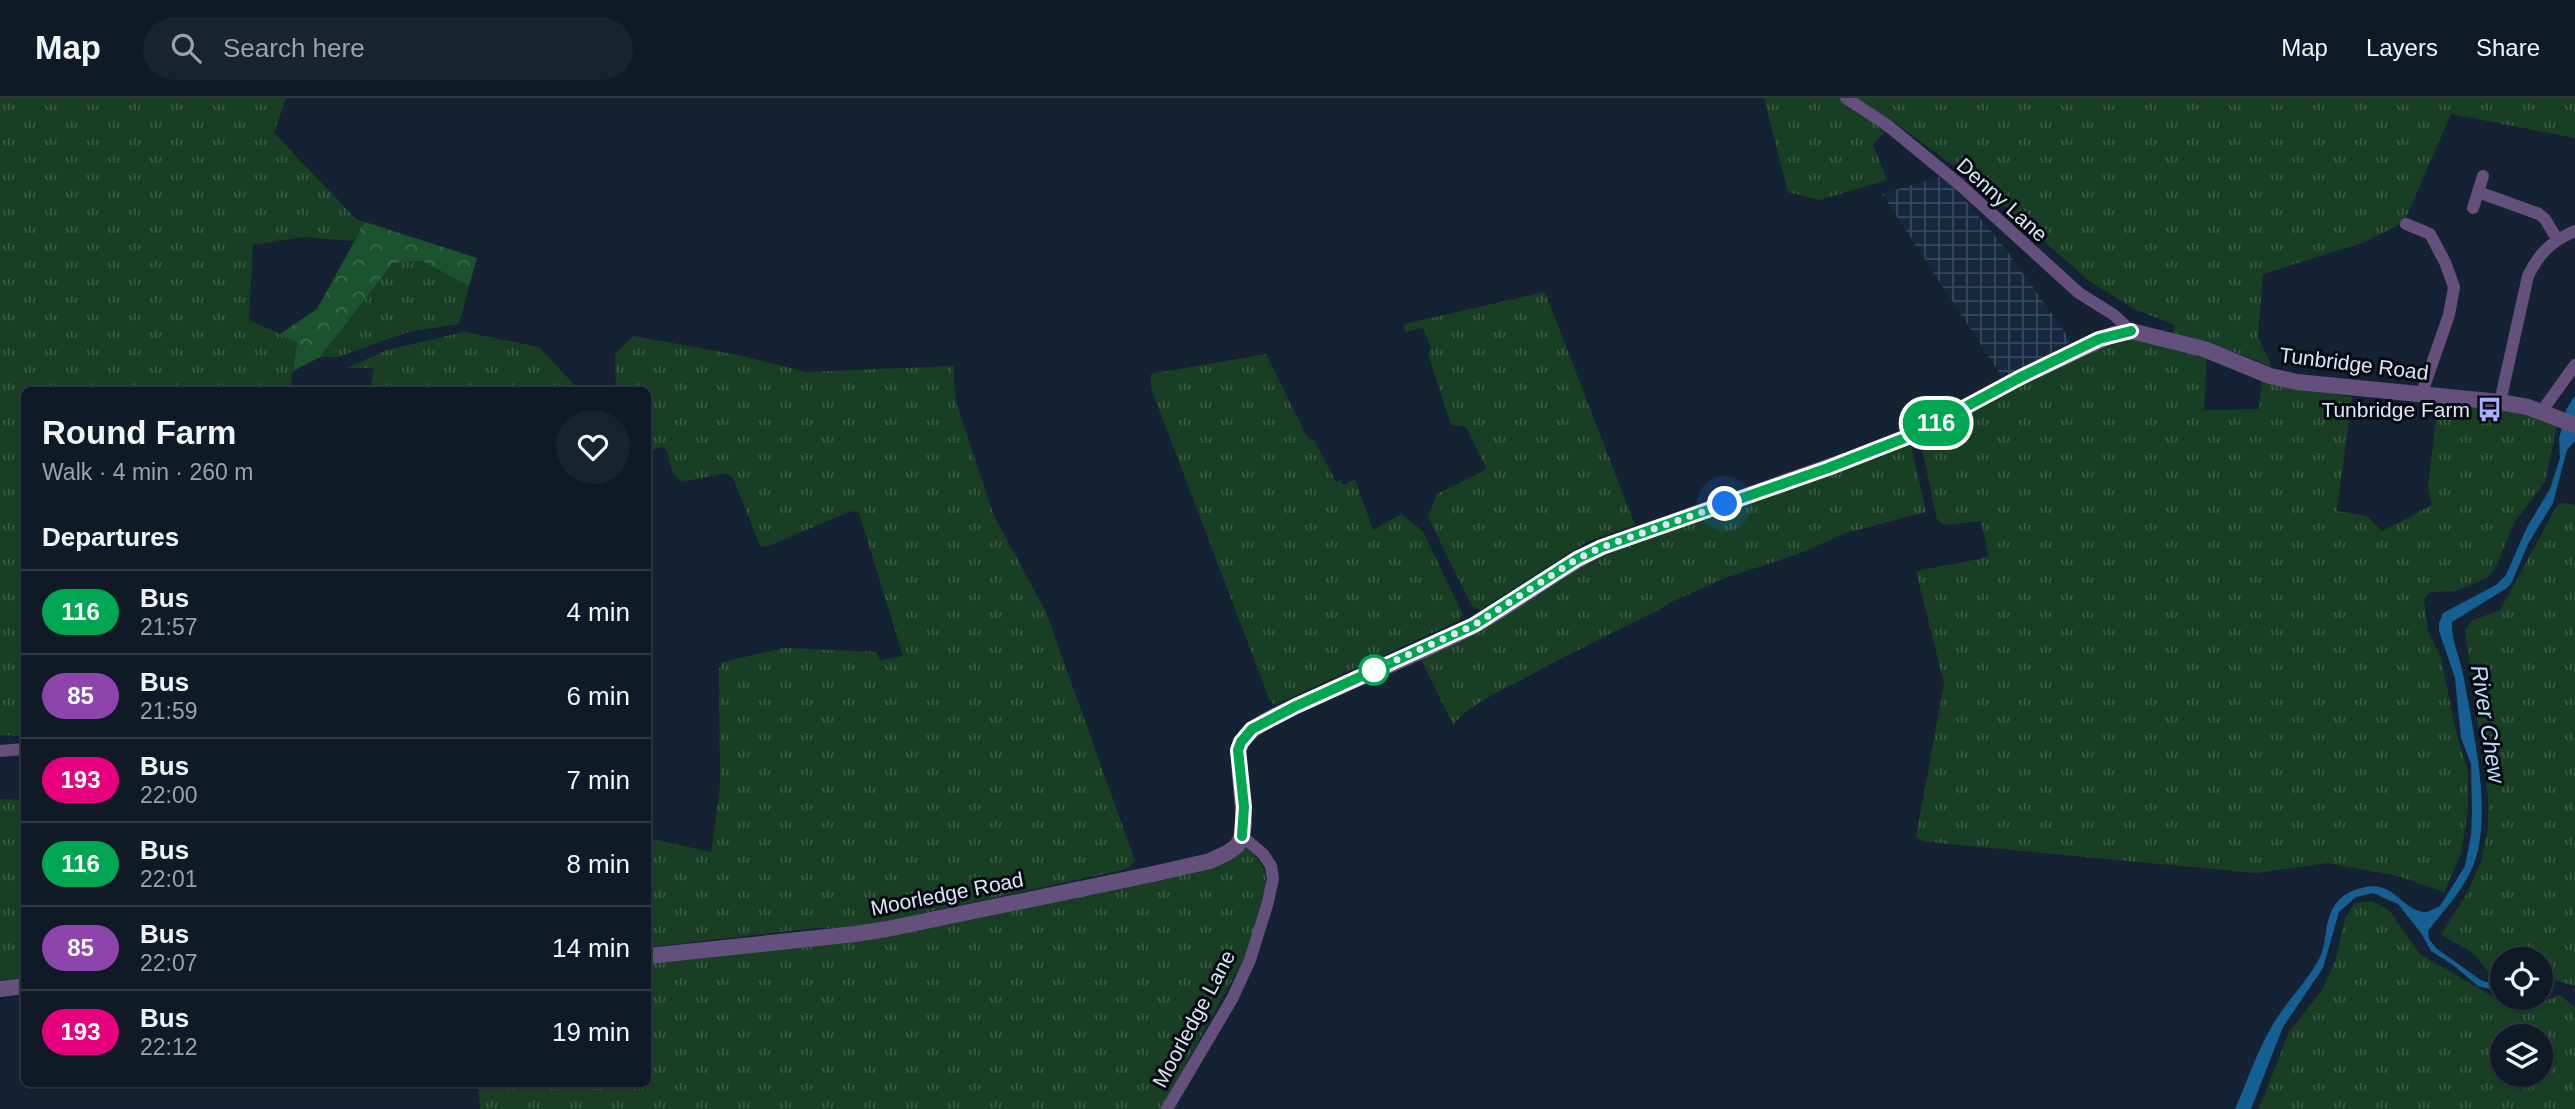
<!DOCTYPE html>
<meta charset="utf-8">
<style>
body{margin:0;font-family:Helvetica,sans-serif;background:#18232e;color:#f1f3f6;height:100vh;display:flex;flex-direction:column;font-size:26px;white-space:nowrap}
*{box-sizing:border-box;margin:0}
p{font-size:23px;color:#9ba1a7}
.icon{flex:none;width:38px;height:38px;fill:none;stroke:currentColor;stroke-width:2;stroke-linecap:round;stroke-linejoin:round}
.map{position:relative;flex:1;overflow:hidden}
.details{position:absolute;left:21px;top:289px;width:630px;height:700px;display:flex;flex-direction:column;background:#0f1a26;border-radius:10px;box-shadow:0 2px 5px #0004,0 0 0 2px #2f3843}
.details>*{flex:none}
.badge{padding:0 14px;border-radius:23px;font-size:24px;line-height:46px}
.fabs{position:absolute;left:2490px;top:849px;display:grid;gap:14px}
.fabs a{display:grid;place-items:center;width:63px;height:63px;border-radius:50%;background:#0f1a26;box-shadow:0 2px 5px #0004,0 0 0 2px #2f3843;font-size:35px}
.you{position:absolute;width:35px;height:35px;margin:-18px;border:5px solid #fff;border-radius:50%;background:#1a73e8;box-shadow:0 0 0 10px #1a73e833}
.map>.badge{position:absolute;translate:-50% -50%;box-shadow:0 0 0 4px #fff}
h2{padding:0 21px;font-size:26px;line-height:63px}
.round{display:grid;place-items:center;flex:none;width:74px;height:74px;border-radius:37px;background:#18232e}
.overview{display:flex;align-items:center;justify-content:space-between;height:119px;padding:0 21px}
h1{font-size:33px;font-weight:800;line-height:52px}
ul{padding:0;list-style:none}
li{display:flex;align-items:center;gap:21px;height:84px;padding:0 21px;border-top:2px solid #2f3843}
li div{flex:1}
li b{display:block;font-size:26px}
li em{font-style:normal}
li .badge{min-width:77px;font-weight:700;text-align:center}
header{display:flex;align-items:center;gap:42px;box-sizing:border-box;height:98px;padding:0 35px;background:#0f1a26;border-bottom:2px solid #2f3843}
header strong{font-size:33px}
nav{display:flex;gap:38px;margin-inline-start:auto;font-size:24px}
.search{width:490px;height:63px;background:#18232e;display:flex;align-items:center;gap:18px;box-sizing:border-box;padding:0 24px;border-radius:38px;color:#9ba1a7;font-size:26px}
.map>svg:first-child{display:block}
</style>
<header>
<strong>Map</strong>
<div class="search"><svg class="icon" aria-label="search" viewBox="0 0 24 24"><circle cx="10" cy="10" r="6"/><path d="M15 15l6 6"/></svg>Search here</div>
<nav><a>Map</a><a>Layers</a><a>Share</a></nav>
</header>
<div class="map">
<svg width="2575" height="1011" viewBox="0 0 2575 1011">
<defs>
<pattern id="industrial-grid" width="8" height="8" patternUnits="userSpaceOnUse" patternTransform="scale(1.75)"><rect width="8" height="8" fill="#172940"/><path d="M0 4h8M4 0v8" fill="none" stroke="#38485c"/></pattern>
<pattern id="grass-tufts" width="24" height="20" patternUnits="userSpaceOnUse" patternTransform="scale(1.75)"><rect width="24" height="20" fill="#183f24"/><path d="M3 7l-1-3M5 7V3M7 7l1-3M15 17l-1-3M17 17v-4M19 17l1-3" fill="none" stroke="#395b44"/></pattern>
<pattern id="forest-crowns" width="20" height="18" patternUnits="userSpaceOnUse" patternTransform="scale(1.75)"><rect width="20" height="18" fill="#1a532d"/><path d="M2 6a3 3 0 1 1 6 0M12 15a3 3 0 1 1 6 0" fill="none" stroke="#3b6c4c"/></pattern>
</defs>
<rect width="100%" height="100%" fill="#142233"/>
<path fill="url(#industrial-grid)" d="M1941 78 1961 97 2007 153 2071 243 2004 282 1882 96Z"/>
<g fill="url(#grass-tufts)" fill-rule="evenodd">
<path d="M0 0H286L274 35 356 121 365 124 354 143 304 139 253 147 249 222 297 244 290 292H24V638L0 637Z"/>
<path d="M1764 0H2575V40L2451 16 2404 124 2365 144 2263 176 2258 239 2272 269 2232 253 2172 239 2175 227 2136 212 2089 183 1983 89 1894 24 1873 47 1887 82 1819 102 1788 94Z"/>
<path d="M422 163 469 188 459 226 408 234 338 259H320L393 165Z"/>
<path d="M1545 194 1635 427 1588 443 1480 512 1472 508 1428 419 1437 396 1487 371 1465 328 1451 327 1428 256 1431 250 1423 230 1405 234 1404 226Z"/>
<path d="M464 234 539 249 579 292H370L374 270H347L387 252Z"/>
<path d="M633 238 738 257 807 274 953 268 956 304 994 418 1046 514 1135 763 1127 771 854 830H816L648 849V740L711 754 720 688 719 570 723 564 784 550 877 554 880 562 903 558 859 415 851 413 766 449 760 448 733 380 726 375 682 384C681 383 675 378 674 376 666 362 673 339 648 355V292H616L615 256Z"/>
<path d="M2114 241H2137L2207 258 2204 312 2259 311 2262 281 2283 288 2352 299 2337 413 2367 418 2382 433 2432 407 2428 388 2438 304 2523 314 2557 327 2545 384 2514 425 2497 467 2489 479 2456 493 2430 494 2424 502 2428 533 2441 559 2456 634 2468 674V711L2461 756 2444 794 2398 778 2327 765 2256 775 1948 746 1923 743 1916 739 1944 586 1916 473 1989 459 1981 423 1944 427 1937 422 1920 341 1924 336Z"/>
<path d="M1266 256 1308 341 1314 342 1336 384 1341 382 1343 387 1355 381 1373 432 1401 416 1423 433 1462 515 1460 522 1275 607 1270 603 1151 290V276Z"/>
<path d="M1910 343 1926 414 1846 435 1798 456 1725 480 1673 503 1659 512C1614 534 1569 556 1525 580 1501 593 1471 605 1453 627L1421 561 1581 464Z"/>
<path d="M2565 405 2575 407V888L2551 881 2541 883V861H2502V884C2485 877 2484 863 2470 853 2461 847 2450 844 2441 836L2466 797 2481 764 2488 729V698L2465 534 2471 523 2500 512 2558 406Z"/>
<path d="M0 701 24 702V879L0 882Z"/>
<path d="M1245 748 1259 762 1266 776 1265 792 1245 859 1161 1011H480L478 985H648V861L827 845Z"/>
<path d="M2372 803 2389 812 2420 856 2509 908H2532L2560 897 2575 910V1011H2259L2289 934 2322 892 2336 861 2345 820 2355 805ZM2502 938H2541V976H2502Z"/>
</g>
<path fill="url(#forest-crowns)" d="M365 124 477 160 469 188 422 163 393 165 320 259 293 273 297 245 280 236 317 211Z"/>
<path fill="#155f93" d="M2575 297V343L2567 352 2553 405 2528 446 2512 484 2507 490 2452 524C2451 544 2461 561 2464 581 2473 634 2495 722 2471 773 2460 796 2443 813 2428 833L2429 841 2436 850 2482 883 2502 887V894L2478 888 2453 867 2431 853 2421 835 2398 806 2373 795 2356 799 2339 814 2323 870 2283 929 2251 1011H2235C2247 984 2257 953 2272 928 2285 905 2305 886 2318 863 2328 846 2323 824 2335 807 2341 798 2350 793 2361 790 2395 780 2401 814 2427 814L2440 808 2465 768 2471 737 2472 715 2471 666 2461 640 2455 580 2439 533V525L2443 515 2496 487 2506 477 2527 429 2550 391 2560 360 2559 341 2566 312Z"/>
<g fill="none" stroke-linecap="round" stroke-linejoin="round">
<g stroke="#654f7d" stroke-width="12">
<path d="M1846 0 1887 27 1959 86 2079 195 2114 217 2131 233"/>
<path d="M2478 94 2539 116 2545 121 2557 141"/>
<path d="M2473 110 2483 78"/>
<path d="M2406 126 2430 136 2445 164 2454 189 2449 217 2421 297"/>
<path d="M2500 304 2528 178C2539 155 2552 143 2575 133"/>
<path d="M2541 314 2575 267"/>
<path d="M0 653 24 651"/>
<path d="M1167 1011 1232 901 1250 862 1268 804 1273 780 1271 768 1263 756 1242 738"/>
</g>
<g stroke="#654f7d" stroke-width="16">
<path d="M648 858 855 836 887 831 1153 776 1210 763 1227 755 1237 748 1242 738 1244 725 1238 652C1248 625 1286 613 1310 602 1364 577 1423 555 1475 527 1519 503 1557 471 1602 449L1853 360 1915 336 2021 279 2114 236 2131 233 2204 251 2270 278 2297 284 2500 304 2528 309 2575 327"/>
<path d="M0 891 24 888"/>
</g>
</g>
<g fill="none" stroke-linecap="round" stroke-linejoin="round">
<defs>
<path id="line" d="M1242 738 1244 709 1238 652 1241 644 1252 631 1296 608 1474 527 1577 461 1602 449 1828 370 1915 336 2021 279 2099 241 2131 233"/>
</defs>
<use href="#line" stroke="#fff" stroke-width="16"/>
<use href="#line" stroke="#00a651" stroke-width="10"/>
<path stroke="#dde6f2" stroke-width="7" stroke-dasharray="0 12.6" d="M1374 572 1474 527 1577 461 1602 449 1725 406"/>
</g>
<defs>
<symbol id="bus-bare" viewBox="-9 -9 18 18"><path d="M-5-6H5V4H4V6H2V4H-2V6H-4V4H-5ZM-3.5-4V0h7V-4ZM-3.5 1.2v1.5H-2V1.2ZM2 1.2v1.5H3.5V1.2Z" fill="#a9b0fc" stroke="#060b13" stroke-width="2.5" paint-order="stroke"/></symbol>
</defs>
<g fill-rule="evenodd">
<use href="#bus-bare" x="2472" y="294" width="35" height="35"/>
</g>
<circle fill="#fff" stroke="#00a651" stroke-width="3.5" cx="1374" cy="572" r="14"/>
<g text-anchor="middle" stroke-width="6" stroke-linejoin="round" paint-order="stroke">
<g font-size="21" fill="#dde6f2" stroke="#060b13">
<text transform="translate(2002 102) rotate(42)" y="7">Denny Lane</text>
<text transform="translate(2354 266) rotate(7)" y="7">Tunbridge Road</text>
<text transform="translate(947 796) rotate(-11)" y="7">Moorledge Road</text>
<text transform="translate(1194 921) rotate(-62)" y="7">Moorledge Lane</text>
</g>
<g font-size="21" fill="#dde6f2" stroke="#060b13" text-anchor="end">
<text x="2470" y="319">Tunbridge Farm</text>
</g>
<g font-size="23" font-style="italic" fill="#bcdffd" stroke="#060b13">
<text transform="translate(2488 626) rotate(81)" y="8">River Chew</text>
</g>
</g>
</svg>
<div class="fabs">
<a><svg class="icon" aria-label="locate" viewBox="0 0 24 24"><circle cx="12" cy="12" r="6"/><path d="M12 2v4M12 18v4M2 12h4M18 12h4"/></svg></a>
<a><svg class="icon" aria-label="layers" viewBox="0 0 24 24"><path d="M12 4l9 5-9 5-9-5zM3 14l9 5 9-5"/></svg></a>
</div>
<div class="you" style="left:1725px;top:406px"></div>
<b class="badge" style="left:1936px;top:325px;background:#00a651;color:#fff">116</b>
<section class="details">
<div class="overview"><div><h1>Round Farm</h1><p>Walk · 4 min · 260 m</p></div><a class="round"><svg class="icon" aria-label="heart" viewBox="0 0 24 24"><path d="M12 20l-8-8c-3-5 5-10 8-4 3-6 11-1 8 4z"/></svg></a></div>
<h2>Departures</h2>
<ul>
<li><span class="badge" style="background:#00a651;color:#fff">116</span><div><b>Bus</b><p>21:57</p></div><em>4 min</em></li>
<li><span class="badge" style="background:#8e44ad;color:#fff">85</span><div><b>Bus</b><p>21:59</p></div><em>6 min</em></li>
<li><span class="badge" style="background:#e6007e;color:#fff">193</span><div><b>Bus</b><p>22:00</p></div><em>7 min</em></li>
<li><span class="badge" style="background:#00a651;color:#fff">116</span><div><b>Bus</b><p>22:01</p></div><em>8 min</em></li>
<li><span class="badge" style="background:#8e44ad;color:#fff">85</span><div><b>Bus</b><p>22:07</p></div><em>14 min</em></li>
<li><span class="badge" style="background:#e6007e;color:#fff">193</span><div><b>Bus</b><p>22:12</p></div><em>19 min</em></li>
</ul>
</section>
</div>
